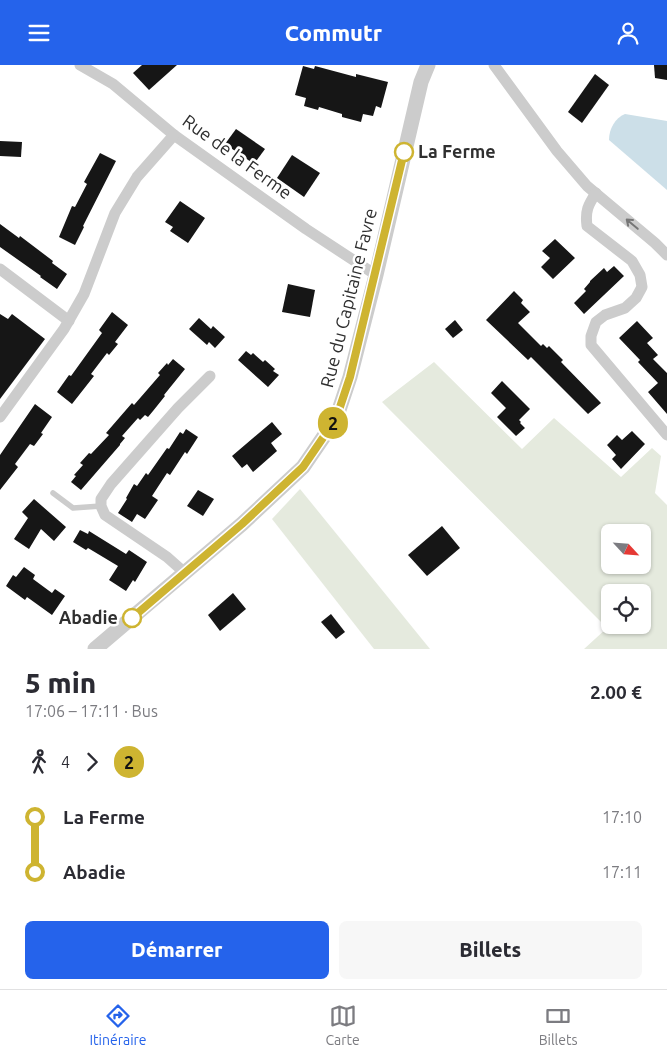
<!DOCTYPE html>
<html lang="fr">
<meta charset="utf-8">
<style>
body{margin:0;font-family:Ubuntu,sans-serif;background:#f7f7f7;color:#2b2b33;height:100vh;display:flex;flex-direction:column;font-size:19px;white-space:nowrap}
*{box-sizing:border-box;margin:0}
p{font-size:16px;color:#7c7c81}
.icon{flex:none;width:28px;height:28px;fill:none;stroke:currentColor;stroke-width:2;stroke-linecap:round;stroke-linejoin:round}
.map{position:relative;height:584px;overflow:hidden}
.panel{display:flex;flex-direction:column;background:#fff;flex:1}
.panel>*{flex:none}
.badge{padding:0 10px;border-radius:16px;font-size:18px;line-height:32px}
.needle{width:32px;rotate:116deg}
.controls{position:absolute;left:601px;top:459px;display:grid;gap:10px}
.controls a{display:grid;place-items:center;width:50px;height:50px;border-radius:8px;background:#fff;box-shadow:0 1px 4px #0004;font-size:25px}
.map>.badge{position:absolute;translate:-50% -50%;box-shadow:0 0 0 2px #fff}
.legs{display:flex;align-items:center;gap:8px;height:55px;padding:0 25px;font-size:16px}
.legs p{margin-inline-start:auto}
.overview{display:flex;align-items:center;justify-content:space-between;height:85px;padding:0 25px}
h1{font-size:28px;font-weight:800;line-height:38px}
.button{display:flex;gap:10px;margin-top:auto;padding:10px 25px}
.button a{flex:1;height:58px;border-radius:8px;background:#2563eb;color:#fff;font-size:20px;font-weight:800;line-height:58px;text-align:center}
.button a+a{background:#f7f7f7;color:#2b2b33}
ul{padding:0 25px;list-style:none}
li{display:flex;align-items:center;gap:18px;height:55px;font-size:19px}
li i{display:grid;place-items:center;width:8px;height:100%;margin:0 6px;background:currentColor}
li i::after{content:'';width:12px;height:12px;margin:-6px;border:4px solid;border-radius:50%;background:#fff}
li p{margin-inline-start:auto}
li:first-child i{background:linear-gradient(#0000 50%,currentColor 0)}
li:last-child i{background:linear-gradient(currentColor 50%,#0000 0)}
header{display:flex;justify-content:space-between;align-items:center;height:65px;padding:0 25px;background:#2563eb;color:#fff;font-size:22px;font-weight:800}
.tab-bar{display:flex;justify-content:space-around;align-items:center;height:70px;border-top:1px solid #e1e1e2;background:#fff;font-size:14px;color:#7c7c81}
.tab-bar a{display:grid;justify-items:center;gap:2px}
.tab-bar .on{color:#2563eb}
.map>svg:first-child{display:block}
</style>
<header><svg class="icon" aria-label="menu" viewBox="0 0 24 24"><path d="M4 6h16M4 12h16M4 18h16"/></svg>Commutr<svg class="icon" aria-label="person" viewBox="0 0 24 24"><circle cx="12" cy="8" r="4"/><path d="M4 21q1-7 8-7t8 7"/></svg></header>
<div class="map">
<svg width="667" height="584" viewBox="0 0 667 584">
<rect width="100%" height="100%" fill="#fff"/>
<g fill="#e5eade" fill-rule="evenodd">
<path d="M434 297 522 384 554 353 621 412 652 383 661 391 655 428 667 440V584H584L607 563 382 337ZM610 468H642V500H610ZM610 528H642V560H610Z"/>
<path d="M300 424 430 584H374L272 454Z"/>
</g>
<path fill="#ccdfe8" d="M625 49 667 56V125L609 75C609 64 615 53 625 49Z"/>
<g fill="#161616">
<path d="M142 0H177L149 25 133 8Z"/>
<path d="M654 0H667V15L655 13Z"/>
<path d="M303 1 314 4 315 1 356 12V9L388 17 381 43 376 41 373 51 363 49 361 57 342 52V49L319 42 318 45 304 41 306 33 295 30Z"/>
<path d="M595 9 609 20 582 58 568 47Z"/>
<path d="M236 64 265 84 254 99 225 79Z"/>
<path d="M0 76 22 77 21 92 0 91Z"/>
<path d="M100 88 116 96 83 161 84 162 75 180 59 172 72 141 75 142 87 119 84 117Z"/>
<path d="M292 90 320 108 304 132 277 113Z"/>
<path d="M180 136 205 153 188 178 170 166 173 162 165 157Z"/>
<path d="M0 159 19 173 20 171 53 196 52 198 67 209 57 224 40 212 41 211 0 182Z"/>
<path d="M555 174 575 193 553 214 541 202 550 193 542 186Z"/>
<path d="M614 201 624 211 584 249 574 238 586 226 584 224 590 217V216L604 203 607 207Z"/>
<path d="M288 219 315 225 310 252 282 247Z"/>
<path d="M514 226 523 235 521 238 530 247 518 258 541 281 543 279 547 283 549 281 563 295 561 297 601 338 588 349 531 292 528 295 486 255Z"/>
<path d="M112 247 128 260 115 277 118 279 109 290 107 288 91 309 94 311 72 339 57 327 69 310 71 311 102 268 99 265Z"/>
<path d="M0 249 8 254 12 249 45 274 0 334Z"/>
<path d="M199 253 211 264 213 261 225 272 215 283 209 277 207 280 189 264Z"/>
<path d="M455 255 463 265 453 273 445 264Z"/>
<path d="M637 256 653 273 647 278 658 290 653 294 667 308V349L648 327 658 318 638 297 640 295 619 273Z"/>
<path d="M246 286 251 290 253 288 263 297 265 295 275 304 273 306 279 310 268 322 238 295Z"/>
<path d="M173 294 185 304 164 330 165 331 153 346 148 352 145 350 140 355 138 353 122 371 125 373 120 379V380L81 425 71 417 76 411 74 410 83 400 80 398 89 388 91 389 109 370 106 368 132 338 134 340 160 310 158 308 167 298 168 300Z"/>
<path d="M502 316 530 344 519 355 521 357 520 358 525 363 516 371 497 352 506 343 491 328Z"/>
<path d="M35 339 52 352 41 368 43 369 34 381 30 379 15 399 18 402 0 425V390Z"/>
<path d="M272 357 282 369 271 378 277 386 253 407 247 399 242 403 232 391Z"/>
<path d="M186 364 198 372 187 389 185 387 170 410 167 408 152 431 158 435 145 454 137 449 132 457 118 448 127 434 126 433 134 419 137 421 146 408 148 410 167 383 169 384 180 367 183 369Z"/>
<path d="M632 366 645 379 621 404 612 394 616 390 607 380 617 370 622 375Z"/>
<path d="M198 425 214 434 203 451 187 441Z"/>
<path d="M34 434 66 462 54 476 41 464 29 484 14 474 28 453 22 447Z"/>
<path d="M442 461 460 483 427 511 408 490Z"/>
<path d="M80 465 88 469 89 466 126 489 129 485 147 497 135 517 133 515 126 526 109 515 118 501 88 483 86 485 73 477Z"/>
<path d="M24 502 35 510 33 514 52 528 55 524 65 531 52 550 27 532 25 535 6 521 13 510 16 512Z"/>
<path d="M233 528 246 544 220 566 208 550Z"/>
<path d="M331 549 345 567 336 574 321 557Z"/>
</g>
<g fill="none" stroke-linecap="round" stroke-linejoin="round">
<path stroke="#ccc" stroke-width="5.5" d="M53 428 73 443 101 441"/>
<g stroke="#ccc" stroke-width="11">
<path d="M80 0 113 19 174 70 306 164 376 210"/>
<path d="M494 0 557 86 587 121 655 178 667 190"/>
<path d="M596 128C588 140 585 146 587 161L632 196 640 210 642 222 636 233 625 243 605 250 596 257 591 271V280L667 370"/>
<path d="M0 204 69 256"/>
<path d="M0 352 64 264 84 229 115 148 137 112 174 70"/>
<path d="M185 508 167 492 105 450 101 441V434L111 419 178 343 210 311"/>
</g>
<path stroke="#ccc" stroke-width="15" d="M95 584 242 459 303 402 329 364 338 348 350 312 376 210 421 17 428 0"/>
</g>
<defs><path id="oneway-shaft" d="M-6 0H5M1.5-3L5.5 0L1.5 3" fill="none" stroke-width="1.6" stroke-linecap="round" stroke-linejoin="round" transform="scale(1.25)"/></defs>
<use stroke="#767676" href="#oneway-shaft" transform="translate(632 159) rotate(-140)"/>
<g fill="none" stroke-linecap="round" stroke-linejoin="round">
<defs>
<path id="line-1" d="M132 553 242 459 303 402 329 364 338 348 350 312 404 87"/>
</defs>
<use href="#line-1" stroke="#fff" stroke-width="11"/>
<use href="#line-1" stroke="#ceb431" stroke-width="8"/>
</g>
<g fill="#fff" stroke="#ceb431" stroke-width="2.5">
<circle cx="404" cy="87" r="9"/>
<circle cx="132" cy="553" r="9"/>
</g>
<g text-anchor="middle" stroke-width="5" stroke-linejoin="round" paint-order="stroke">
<g font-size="18" font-weight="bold" fill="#2f2f2f" stroke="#fff" text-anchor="start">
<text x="418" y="93">La Ferme</text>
<text x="118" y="559" text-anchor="end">Abadie</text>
</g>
<g font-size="18" fill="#2f2f2f" stroke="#fff">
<text transform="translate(237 92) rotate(36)" y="6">Rue de la Ferme</text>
<text transform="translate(349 233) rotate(-76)" y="6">Rue du Capitaine Favre</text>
</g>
</g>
</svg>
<div class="controls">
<a><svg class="needle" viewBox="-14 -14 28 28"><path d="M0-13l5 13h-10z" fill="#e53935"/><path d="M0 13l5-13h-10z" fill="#7c7c81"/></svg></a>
<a><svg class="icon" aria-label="locate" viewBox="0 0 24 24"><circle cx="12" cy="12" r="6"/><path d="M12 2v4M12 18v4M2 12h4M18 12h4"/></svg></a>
</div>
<b class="badge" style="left:333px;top:358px;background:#ceb431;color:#111">2</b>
</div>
<section class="panel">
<div class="overview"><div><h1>5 min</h1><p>17:06 – 17:11 · Bus</p></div><b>2.00 €</b></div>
<div class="legs"><svg class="icon" aria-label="walk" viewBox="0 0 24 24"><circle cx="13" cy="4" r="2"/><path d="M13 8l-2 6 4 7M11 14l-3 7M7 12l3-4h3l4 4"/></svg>4<svg class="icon" aria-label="forward" viewBox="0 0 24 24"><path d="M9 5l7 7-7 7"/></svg><b class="badge" style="background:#ceb431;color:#111">2</b></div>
<ul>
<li><i style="color:#ceb431"></i><b>La Ferme</b><p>17:10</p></li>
<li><i style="color:#ceb431"></i><b>Abadie</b><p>17:11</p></li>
</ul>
<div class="button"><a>Démarrer</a><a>Billets</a></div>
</section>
<nav class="tab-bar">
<a class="on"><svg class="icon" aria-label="directions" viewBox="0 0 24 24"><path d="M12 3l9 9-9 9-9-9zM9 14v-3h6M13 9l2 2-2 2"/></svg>Itinéraire</a>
<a><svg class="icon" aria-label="map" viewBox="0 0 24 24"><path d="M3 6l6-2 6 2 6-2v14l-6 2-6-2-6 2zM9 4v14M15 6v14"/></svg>Carte</a>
<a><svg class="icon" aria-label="tickets" viewBox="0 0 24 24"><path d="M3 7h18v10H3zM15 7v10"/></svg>Billets</a>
</nav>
